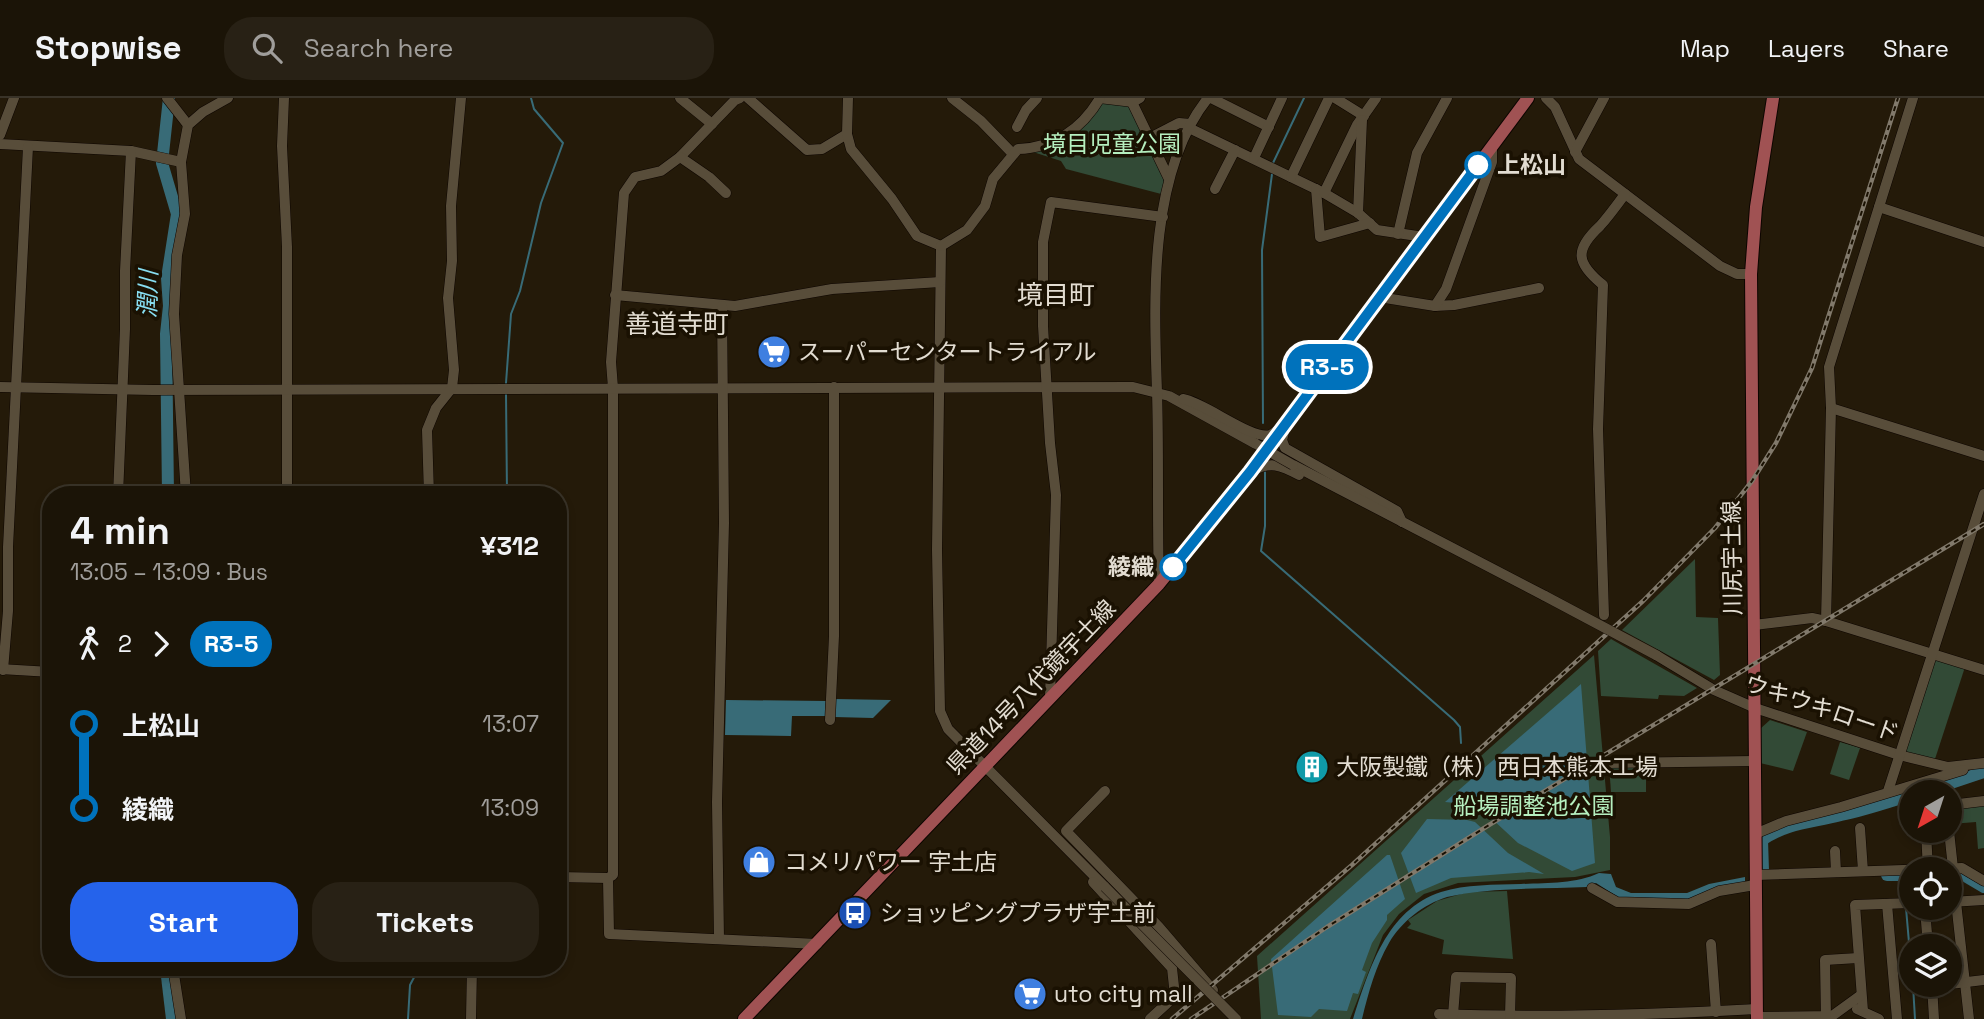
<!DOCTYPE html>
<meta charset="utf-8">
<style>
body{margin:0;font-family:"Space Grotesk","Noto Sans JP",sans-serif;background:#282115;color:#f1f3f6;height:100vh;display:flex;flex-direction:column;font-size:26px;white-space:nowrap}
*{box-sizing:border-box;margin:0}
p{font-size:23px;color:#a09e9b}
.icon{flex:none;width:38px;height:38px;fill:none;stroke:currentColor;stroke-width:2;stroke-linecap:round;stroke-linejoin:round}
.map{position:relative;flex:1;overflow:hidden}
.side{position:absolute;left:42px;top:388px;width:525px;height:490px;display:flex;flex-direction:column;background:#1b1407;border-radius:28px;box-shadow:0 4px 10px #0003,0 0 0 2px #393328}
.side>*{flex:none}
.badge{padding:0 14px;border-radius:23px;font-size:24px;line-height:46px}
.needle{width:46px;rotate:219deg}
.tools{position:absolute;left:1899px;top:682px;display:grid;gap:14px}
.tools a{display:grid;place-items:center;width:63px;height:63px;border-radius:50%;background:#1b1407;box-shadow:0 4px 10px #0003,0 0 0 2px #393328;font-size:35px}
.map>.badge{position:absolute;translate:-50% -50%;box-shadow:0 0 0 4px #fff}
.legs{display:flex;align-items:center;gap:10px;height:77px;padding:0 28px;font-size:23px}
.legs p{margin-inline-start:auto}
.overview{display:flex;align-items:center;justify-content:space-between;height:119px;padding:0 28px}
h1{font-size:38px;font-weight:700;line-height:52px}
.button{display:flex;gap:14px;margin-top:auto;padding:14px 28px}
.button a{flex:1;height:80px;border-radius:28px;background:#2563eb;color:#fff;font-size:28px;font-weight:700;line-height:80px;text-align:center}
.button a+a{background:#282115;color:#f1f3f6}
ul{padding:0 28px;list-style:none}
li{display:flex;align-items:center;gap:24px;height:84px;font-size:26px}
li i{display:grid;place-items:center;width:10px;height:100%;margin:0 9px;background:currentColor}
li i::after{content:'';width:18px;height:18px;margin:-9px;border:5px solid;border-radius:50%;background:#1b1407}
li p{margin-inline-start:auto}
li:first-child i{background:linear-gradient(#0000 50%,currentColor 0)}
li:last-child i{background:linear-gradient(currentColor 50%,#0000 0)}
header{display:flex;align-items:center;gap:42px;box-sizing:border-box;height:98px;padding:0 35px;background:#1b1407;border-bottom:2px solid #393328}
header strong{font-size:33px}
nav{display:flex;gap:38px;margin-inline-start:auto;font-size:24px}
.search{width:490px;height:63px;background:#282115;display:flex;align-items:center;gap:18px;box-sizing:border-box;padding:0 24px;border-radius:28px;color:#a09e9b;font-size:26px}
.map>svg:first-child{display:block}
</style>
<header>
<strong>Stopwise</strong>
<div class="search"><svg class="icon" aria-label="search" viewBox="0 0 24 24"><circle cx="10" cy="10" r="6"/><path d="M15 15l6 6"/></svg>Search here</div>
<nav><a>Map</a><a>Layers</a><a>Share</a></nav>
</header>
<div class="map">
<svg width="1984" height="921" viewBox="0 0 1984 921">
<rect width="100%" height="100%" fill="#241a09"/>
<g fill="#324a36">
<path d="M1100 1 1133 4 1169 81 1165 97 1066 71 1061 63 1033 54 1054 44Z"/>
<path d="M1695 461 1696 519 1718 520 1720 577 1714 582 1622 532Z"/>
<path d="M1611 541 1697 590 1684 598 1659 597 1658 601 1601 598 1598 553Z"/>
<path d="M1594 557 1610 739V772L1575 779 1458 785 1424 796 1399 816 1383 837 1350 921H1261L1257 858Z"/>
<path d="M1935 560 1965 569 1935 661 1903 654Z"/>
<path d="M1770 622 1807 634 1793 673 1760 665V631Z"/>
<path d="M1840 644 1860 650 1849 682 1830 676Z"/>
<path d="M1646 666V694H1611L1609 667Z"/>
<path d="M1984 706V750L1978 751 1976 724 1951 726 1950 709Z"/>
<path d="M1507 793 1513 861 1442 856 1444 842 1407 830 1411 826 1408 822 1437 803 1468 794Z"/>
</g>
<g fill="#386b77">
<path d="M1581 586 1595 765 1572 773 1518 745 1477 707 1445 704Z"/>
<path d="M835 601 891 602 873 620 834 619Z"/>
<path d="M726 602 826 603 825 618H792L791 638 725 637Z"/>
<path d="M1427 721 1467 722 1475 724 1508 755 1544 776 1529 774 1451 780 1416 795 1401 755Z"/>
<path d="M1387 757H1390L1405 801 1387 817V822L1372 845 1362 872 1366 874 1358 896 1353 895 1347 913 1319 911 1311 919 1278 917 1271 861Z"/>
<path d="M1599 775 1611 776 1616 789 1631 795H1687L1709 786 1745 779V785L1688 802 1621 801 1596 785 1587 789C1544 791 1488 789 1447 799 1424 806 1401 824 1389 845 1376 867 1368 896 1362 921H1353C1369 872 1386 812 1441 794 1466 786 1494 787 1521 786 1546 785 1576 786 1599 775Z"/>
</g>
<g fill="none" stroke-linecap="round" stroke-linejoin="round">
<g stroke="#386b77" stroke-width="2">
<path d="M1273 65 1304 0"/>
<path d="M506 285 511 216 520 193 541 105 563 45 534 11 531 0"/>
<path d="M506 296 507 397"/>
<path d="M1263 325 1262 152 1272 76"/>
<path d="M1265 374V428L1261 453 1454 622 1460 629 1461 645"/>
<path d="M1904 777 1906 800"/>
<path d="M1906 810 1911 868"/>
<path d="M1913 887 1915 921"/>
<path d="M408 921 410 887 419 870"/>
</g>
<g stroke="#386b77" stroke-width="12">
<path d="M168 397 166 236 169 208 167 180 177 116 162 65 169 0"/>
<path d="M1921 695 1984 674"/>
<path d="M1763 773 1762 742C1789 724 1811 725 1841 717 1865 712 1888 704 1911 697"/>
<path d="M1950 776H1962L1984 789"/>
<path d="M1887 777H1911"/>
<path d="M166 870 172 921"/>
</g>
<defs>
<g id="minor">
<path d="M167 0 188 27"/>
<path d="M284 0 282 48 287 149V397"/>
<path d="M680 0 712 26"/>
<path d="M740 0 735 2 680 59 661 73 635 79 624 95 611 264 613 290V777L608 780 609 836 817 846"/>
<path d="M748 0 807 52 822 51 847 36"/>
<path d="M848 0 847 36 851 51 892 101 917 138 941 148"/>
<path d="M952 0 981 23 1013 56"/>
<path d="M1099 0 1133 4 1140 0"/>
<path d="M1130 0 1169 81"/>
<path d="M1211 0 1269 29"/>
<path d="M1335 0 1364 18"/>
<path d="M1546 0 1555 9 1579 61 1720 168 1737 176H1751"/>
<path d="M1017 29 1026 12 1037 0"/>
<path d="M1189 30 1324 95 1358 115 1377 132 1424 139"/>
<path d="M0 37 14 0"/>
<path d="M1150 40 1179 25 1190 26"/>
<path d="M0 46 131 53 181 64"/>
<path d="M1575 54 1604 0"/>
<path d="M680 59 709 79 726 95"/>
<path d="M1254 60 1282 0"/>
<path d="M1291 79 1329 0"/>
<path d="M1215 91 1235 52"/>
<path d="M1316 91 1320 139 1370 125"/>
<path d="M1324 95 1357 27 1376 0"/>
<path d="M1879 109 1984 144"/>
<path d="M1358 115 1362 22"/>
<path d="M1398 136 1417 55 1447 0"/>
<path d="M941 148 937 452 940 613 948 631 1105 789"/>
<path d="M941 148 967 132 985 108 993 81 1018 51C1054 50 1082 31 1100 0"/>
<path d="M615 197 735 208 832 191 940 184"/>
<path d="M1379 199 1435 208 1454 207 1539 190"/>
<path d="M1435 208 1446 191 1492 64V48"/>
<path d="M0 289 153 292 1133 289 1169 298 1256 346"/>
<path d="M1183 301C1206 305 1251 342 1270 337 1273 336 1277 332 1279 331"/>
<path d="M1831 310 1984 358"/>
<path d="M1285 330 1282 342 1285 350 1397 413 1402 424"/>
<path d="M1293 367 1545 498"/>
<path d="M1252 373C1270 363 1281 367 1299 377"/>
<path d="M118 397 125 231V173L131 53"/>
<path d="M186 397 174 216 177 157 185 116 181 64 188 27 203 14 228 0"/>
<path d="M429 397 427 332 436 310 452 290 454 272 448 200 452 163 451 108 461 0"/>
<path d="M1159 486C1157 422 1159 358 1157 294 1154 202 1148 75 1208 0"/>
<path d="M1604 517 1598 331 1603 187C1576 165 1574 152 1600 128 1609 118 1617 107 1625 96"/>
<path d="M1826 523 1831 310 1829 269 1913 0"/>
<path d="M1754 527 1812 520 1826 523 1984 572"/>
<path d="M1656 557 1714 592 1755 610 1899 657 1948 669 1984 665"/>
<path d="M0 571 51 574"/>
<path d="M3 572 8 513V449L28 49"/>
<path d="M1050 600 1056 397 1050 345 1043 228V144L1051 104 1163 119"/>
<path d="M830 622 834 538V289"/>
<path d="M1609 665 1754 663"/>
<path d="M1105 693 1066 733 1159 829 1213 892"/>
<path d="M1888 693 1984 396"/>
<path d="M1950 707 1984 703"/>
<path d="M1860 730 1863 773"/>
<path d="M1949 733 1953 770"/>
<path d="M1926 734 1928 771"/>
<path d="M1755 736 1786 723 1841 709 1963 672"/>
<path d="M1835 753 1836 774"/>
<path d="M1755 777 1962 770 1984 783"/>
<path d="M558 779 608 780"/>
<path d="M1093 784 1172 870 1175 898 1150 921"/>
<path d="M1592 790 1617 804 1689 806 1719 793 1755 787"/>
<path d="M1950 804 1984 802"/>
<path d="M1956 804 1969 921"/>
<path d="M1887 806 1897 921"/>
<path d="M1925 810 1928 849"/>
<path d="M719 841 717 704 724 425 722 208"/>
<path d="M1711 846 1716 914"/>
<path d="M173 870 181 921"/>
<path d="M1950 886 1984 882"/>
<path d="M1932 887 1934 921"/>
<path d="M1857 911 1879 921"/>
<path d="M1863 913 1855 807 1911 805"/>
<path d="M1439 916C1545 920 1650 917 1757 911"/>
<path d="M1453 917 1456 879 1511 880 1510 918"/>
<path d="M1757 919 1832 918 1861 897"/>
<path d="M1826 920 1825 862 1858 860"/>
<path d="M471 921 472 870"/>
</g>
<g id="major">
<path d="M744 921 1159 486 1250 374 1528 0"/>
<path d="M1757 921 1751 176 1756 109 1773 0"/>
</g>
</defs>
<use href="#minor" stroke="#0d0500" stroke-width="11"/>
<use href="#major" stroke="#0d0500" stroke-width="14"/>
<use href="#minor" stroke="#584d3a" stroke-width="10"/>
<use href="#major" stroke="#a05253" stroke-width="12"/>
<defs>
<g id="rail">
<path d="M1172 921 1352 767 1643 503 1715 430 1752 383 1776 345 1812 270 1898 0"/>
<path d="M1191 921 1327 829 1489 727 1984 426"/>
</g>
</defs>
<use href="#rail" stroke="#81796b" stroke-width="4.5"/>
<use href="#rail" stroke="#1a1102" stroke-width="2" stroke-dasharray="5" stroke-linecap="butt"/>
<defs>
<g id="minor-bridge">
<path d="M1256 346 1293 367"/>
<path d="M1545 498 1656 557"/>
<path d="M1105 789 1236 921"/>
</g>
</defs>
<use href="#minor-bridge" stroke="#0d0500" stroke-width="11" stroke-linecap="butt"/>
<use href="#minor-bridge" stroke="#584d3a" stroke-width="10"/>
</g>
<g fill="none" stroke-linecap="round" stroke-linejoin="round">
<defs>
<path id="line-1" d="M1173 469 1250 374 1478 67"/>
</defs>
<use href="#line-1" stroke="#fff" stroke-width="16"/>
<use href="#line-1" stroke="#0072bc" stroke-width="10"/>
</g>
<defs>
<symbol id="supermarket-disc" viewBox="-11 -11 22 22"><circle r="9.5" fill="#3f7fe0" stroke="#1a1102"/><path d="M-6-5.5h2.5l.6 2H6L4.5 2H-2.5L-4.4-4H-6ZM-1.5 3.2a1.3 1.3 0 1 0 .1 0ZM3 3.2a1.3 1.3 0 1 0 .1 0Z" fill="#fff"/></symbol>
<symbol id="building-disc" viewBox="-11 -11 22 22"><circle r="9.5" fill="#0f9aa8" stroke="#1a1102"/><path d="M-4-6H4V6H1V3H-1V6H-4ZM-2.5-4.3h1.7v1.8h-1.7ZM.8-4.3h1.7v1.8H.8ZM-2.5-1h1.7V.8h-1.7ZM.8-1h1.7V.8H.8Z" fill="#fff"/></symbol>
<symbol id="shop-disc" viewBox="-11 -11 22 22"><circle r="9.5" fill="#3f7fe0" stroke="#1a1102"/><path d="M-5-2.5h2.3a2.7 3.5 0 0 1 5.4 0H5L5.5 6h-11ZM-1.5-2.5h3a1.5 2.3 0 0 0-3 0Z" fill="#fff"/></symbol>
<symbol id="bus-disc" viewBox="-11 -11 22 22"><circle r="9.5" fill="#1a4fb4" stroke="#1a1102"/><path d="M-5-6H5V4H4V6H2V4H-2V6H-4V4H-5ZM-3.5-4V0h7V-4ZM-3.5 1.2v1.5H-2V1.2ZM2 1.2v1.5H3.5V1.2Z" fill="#fff"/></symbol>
</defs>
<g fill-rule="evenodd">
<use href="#supermarket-disc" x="755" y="235" width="38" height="38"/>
<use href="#building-disc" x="1293" y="650" width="38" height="38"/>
<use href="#shop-disc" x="740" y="745" width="38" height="38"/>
<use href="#bus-disc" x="836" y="796" width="38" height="38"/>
<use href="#supermarket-disc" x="1011" y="877" width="38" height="38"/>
</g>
<g fill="#fff" stroke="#0072bc" stroke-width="3.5">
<circle cx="1478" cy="67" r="12"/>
<circle cx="1173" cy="469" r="12"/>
</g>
<g text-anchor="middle" stroke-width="7" stroke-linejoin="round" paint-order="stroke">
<g font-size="23" fill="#b5efbf" stroke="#1a1102">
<text x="1112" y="54">境目児童公園</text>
<text x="1534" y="716">船場調整池公園</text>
</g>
<g font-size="23" font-weight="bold" fill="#e2dcd1" stroke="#1a1102" text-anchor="start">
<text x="1497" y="75">上松山</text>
<text x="1154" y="477" text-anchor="end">綾織</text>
</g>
<g font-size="23" fill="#e2dcd1" stroke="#1a1102" text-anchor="start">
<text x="798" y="262">スーパーセンタートライアル</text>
<text x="1336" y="677">大阪製鐵（株）西日本熊本工場</text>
<text x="784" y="772">コメリパワー 宇土店</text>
<text x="880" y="823">ショッピングプラザ宇土前</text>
<text x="1054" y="904">uto city mall</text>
</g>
<g font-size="23" fill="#e2dcd1" stroke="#1a1102">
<text transform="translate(1732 460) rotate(-91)" y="8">川尻宇土線</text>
<text transform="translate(1031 589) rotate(-46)" y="8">県道14号八代鏡宇土線</text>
<text transform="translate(1822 610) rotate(19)" y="8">ウキウキロード</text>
</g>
<g font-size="24" font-style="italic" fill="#87ddf1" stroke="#1a1102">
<text transform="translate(148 196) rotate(-88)" y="8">潤川</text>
</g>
<g font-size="26" fill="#e2dcd1" stroke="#1a1102">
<text x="1056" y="206">境目町</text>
<text x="677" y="235">善道寺町</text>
</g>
</g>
</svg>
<div class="tools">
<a><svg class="needle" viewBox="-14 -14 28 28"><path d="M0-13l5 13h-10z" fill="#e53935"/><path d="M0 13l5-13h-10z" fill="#a09e9b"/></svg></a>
<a><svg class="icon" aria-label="locate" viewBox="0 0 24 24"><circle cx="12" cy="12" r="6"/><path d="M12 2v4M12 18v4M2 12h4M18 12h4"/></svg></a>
<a><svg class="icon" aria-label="layers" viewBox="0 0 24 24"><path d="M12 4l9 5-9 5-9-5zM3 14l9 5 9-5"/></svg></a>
</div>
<b class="badge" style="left:1327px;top:269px;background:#0072bc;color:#fff">R3-5</b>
<section class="side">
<div class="overview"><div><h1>4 min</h1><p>13:05 – 13:09 · Bus</p></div><b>¥312</b></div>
<div class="legs"><svg class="icon" aria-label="walk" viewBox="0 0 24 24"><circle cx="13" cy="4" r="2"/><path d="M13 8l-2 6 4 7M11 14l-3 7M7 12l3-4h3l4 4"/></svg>2<svg class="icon" aria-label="forward" viewBox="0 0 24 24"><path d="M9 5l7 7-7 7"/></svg><b class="badge" style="background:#0072bc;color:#fff">R3-5</b></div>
<ul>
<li><i style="color:#0072bc"></i><b>上松山</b><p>13:07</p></li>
<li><i style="color:#0072bc"></i><b>綾織</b><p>13:09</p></li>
</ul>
<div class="button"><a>Start</a><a>Tickets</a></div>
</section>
</div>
